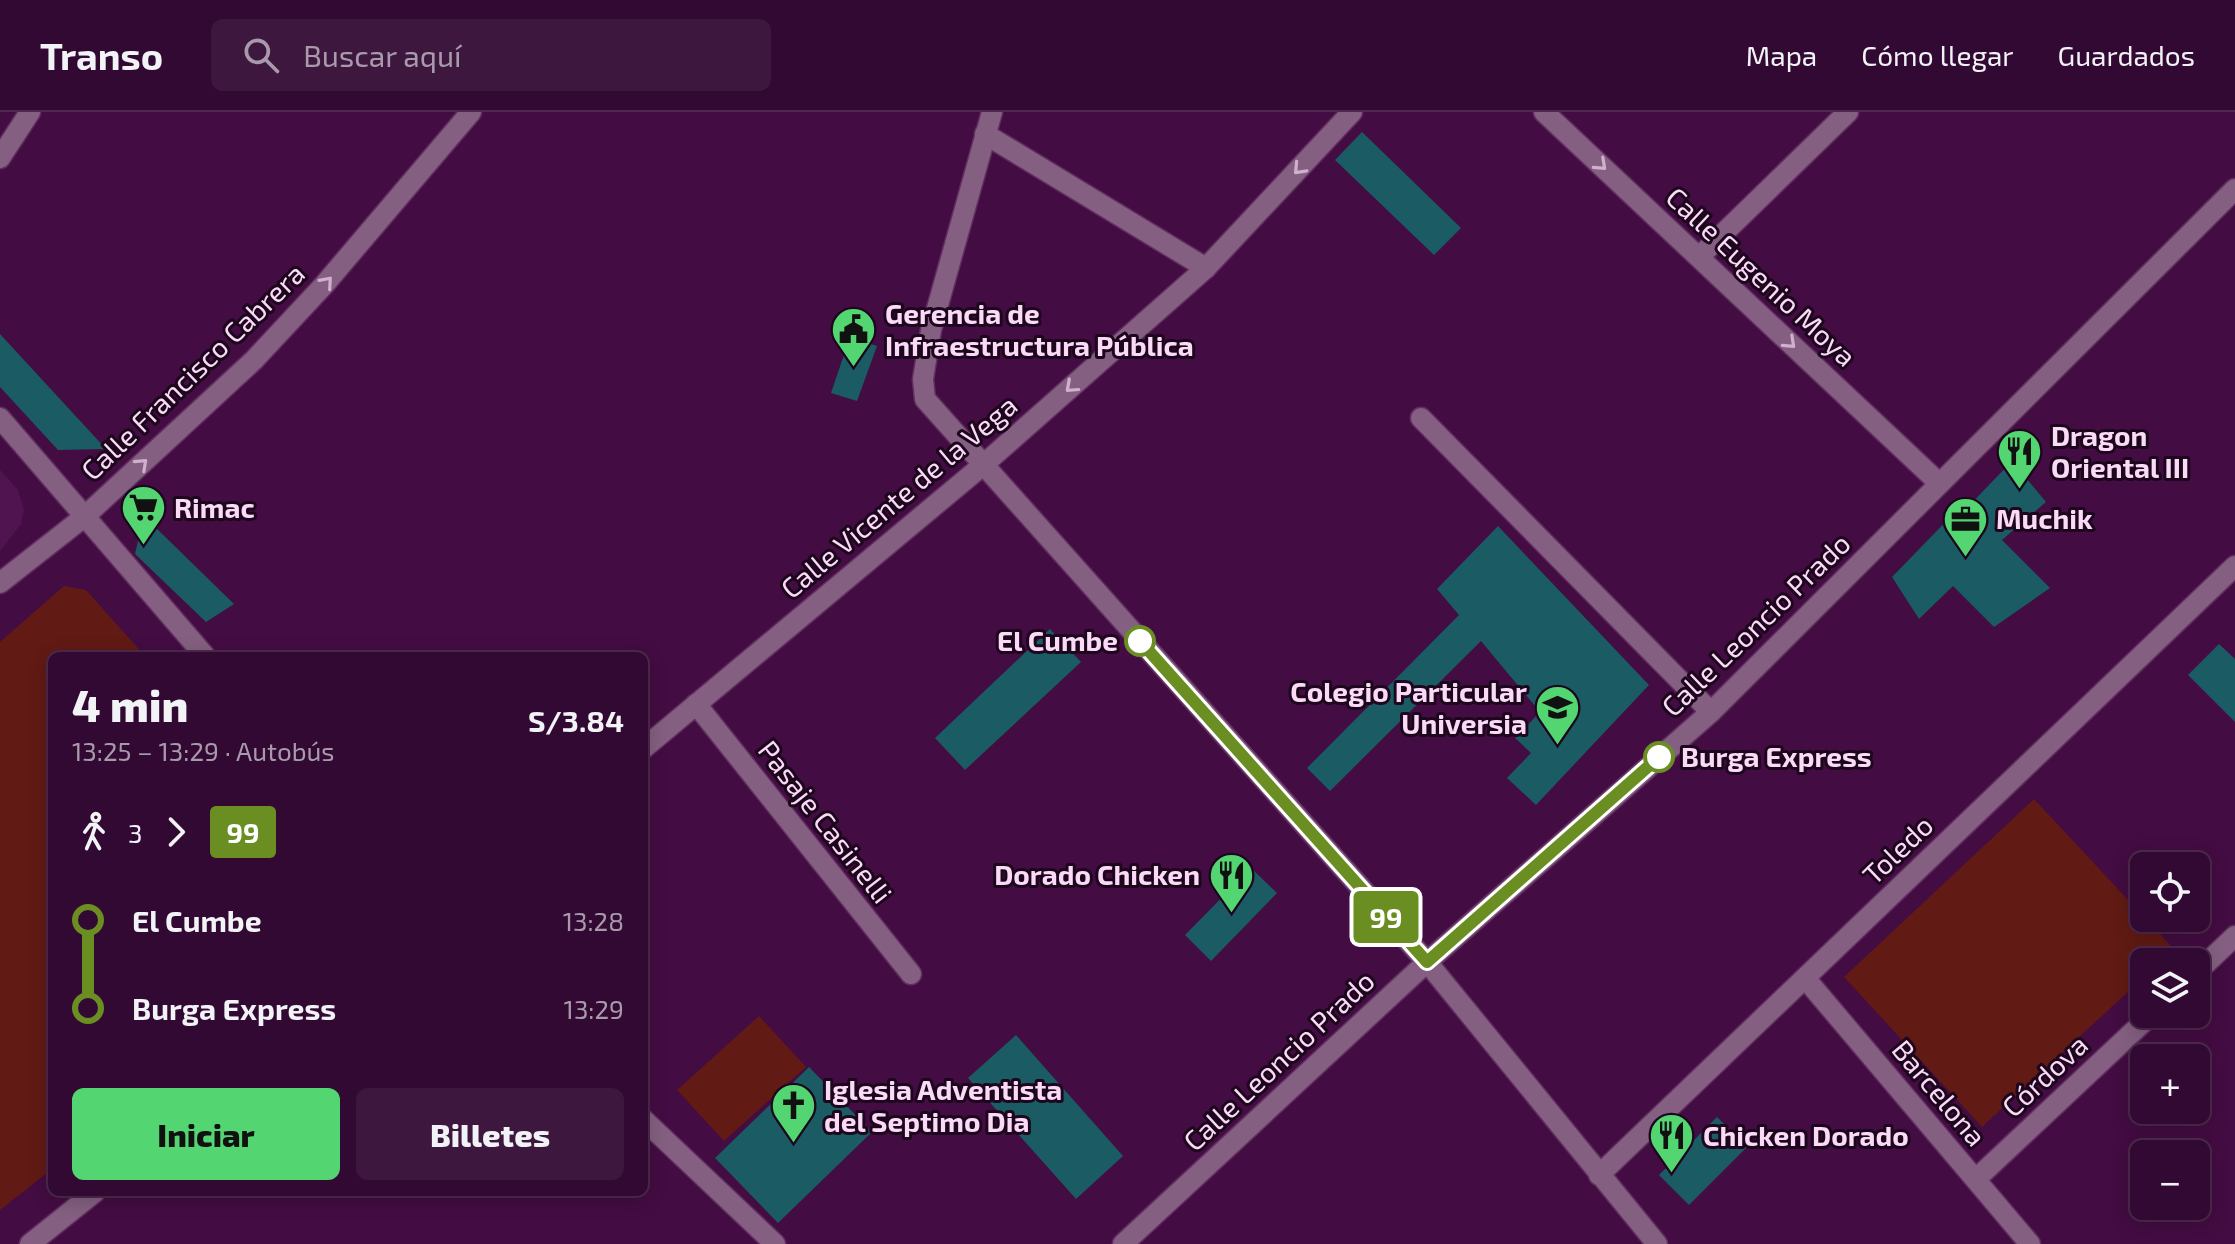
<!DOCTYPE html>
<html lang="es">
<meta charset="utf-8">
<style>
body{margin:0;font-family:"Exo 2",sans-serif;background:#3d173e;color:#f1f3f6;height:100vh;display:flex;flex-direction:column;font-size:30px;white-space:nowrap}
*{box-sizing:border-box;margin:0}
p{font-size:26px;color:#a89aac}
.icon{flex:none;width:44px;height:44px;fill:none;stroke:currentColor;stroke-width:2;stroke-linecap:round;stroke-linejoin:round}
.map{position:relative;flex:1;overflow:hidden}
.drawer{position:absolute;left:48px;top:540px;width:600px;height:544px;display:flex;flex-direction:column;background:#320932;border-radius:12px;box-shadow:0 4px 20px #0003,0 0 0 2px #4d2a4d}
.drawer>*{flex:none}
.badge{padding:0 16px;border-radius:6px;font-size:28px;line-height:52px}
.buttons{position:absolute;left:2130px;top:740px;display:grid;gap:16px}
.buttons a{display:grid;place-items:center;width:80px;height:80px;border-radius:12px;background:#320932;box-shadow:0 4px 20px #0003,0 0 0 2px #4d2a4d;font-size:40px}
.map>.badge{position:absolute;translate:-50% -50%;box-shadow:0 0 0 4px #fff}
.legs{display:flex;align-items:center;gap:12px;height:88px;padding:0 24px;font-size:26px}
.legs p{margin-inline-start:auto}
.head{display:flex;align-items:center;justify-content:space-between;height:136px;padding:0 24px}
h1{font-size:44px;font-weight:800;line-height:60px}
.button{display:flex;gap:16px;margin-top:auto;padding:16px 24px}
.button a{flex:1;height:92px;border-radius:12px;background:#53d672;color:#111;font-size:32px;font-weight:800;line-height:92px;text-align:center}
.button a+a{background:#3d173e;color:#f1f3f6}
ul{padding:0 24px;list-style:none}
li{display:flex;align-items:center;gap:28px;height:88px;font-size:30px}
li i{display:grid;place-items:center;width:12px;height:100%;margin:0 10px;background:currentColor}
li i::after{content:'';width:20px;height:20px;margin:-10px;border:6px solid;border-radius:50%;background:#320932}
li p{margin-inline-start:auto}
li:first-child i{background:linear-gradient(#0000 50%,currentColor 0)}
li:last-child i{background:linear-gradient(currentColor 50%,#0000 0)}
header{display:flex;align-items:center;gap:48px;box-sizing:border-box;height:112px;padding:0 40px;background:#320932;border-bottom:2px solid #4d2a4d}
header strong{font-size:38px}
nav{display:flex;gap:44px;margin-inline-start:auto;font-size:28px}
.search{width:560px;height:72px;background:#3d173e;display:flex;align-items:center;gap:20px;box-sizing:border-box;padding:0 28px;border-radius:12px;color:#a89aac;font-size:30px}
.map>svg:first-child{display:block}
</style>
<header>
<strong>Transo</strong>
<div class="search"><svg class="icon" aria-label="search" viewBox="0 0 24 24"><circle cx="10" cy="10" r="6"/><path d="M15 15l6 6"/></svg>Buscar aquí</div>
<nav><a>Mapa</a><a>Cómo llegar</a><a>Guardados</a></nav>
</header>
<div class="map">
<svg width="2235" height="1132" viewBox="0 0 2235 1132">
<rect width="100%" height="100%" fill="#430c42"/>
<path fill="#501550" d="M0 358 18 378 24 398 21 412 0 439Z"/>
<g fill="#611a14">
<path d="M64 474 86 478 145 544H52V1057L0 1098V530Z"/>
<path d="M2034 687 2174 837 2161 850H2144V865L1982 1015 1844 865Z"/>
<path d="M759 904 806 955 724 1029 677 978Z"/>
</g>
<g fill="#1a5b64">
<path d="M1362 20 1461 116 1434 143 1335 48Z"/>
<path d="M0 222 106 337 58 338 0 275Z"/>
<path d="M850 225 877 234 857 289 831 281Z"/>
<path d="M2012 349 2046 390 2002 428 2050 476 1994 515 1953 474 1919 507 1892 465 1958 397 1962 401Z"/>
<path d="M152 412 234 492 206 510 135 442 139 425Z"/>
<path d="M1498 414 1649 573 1536 693 1507 666 1531 641 1515 626 1540 600 1481 529 1330 679 1307 656 1459 503 1437 477Z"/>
<path d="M1050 517 1081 550 965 658 935 626Z"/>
<path d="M2219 532 2235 547V610L2188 563Z"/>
<path d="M1251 756 1277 781 1211 849 1185 823Z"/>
<path d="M1016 923 1123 1044 1076 1087 968 966Z"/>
<path d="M809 955 872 1020 778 1111 715 1046Z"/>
<path d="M1717 1005 1747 1035 1689 1093 1659 1063Z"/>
</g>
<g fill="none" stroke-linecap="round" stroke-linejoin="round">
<defs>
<g id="minor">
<path d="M992 0 931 218 923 267 925 287 1427 850 1657 1132"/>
<path d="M1544 0 1939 371"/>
<path d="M985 22 1206 156"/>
<path d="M0 46 30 0"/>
<path d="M1699 145 1848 0"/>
<path d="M0 306 205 544"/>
<path d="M1421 306 1711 600"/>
<path d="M0 471 84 405 254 248 324 173 471 0"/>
<path d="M696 592 911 862"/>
<path d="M644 636 983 353 1206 156 1352 0"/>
<path d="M2196 861 2235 824"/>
<path d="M1805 866 2030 1132"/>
<path d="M644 1008 775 1132"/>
<path d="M1599 1063 2235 454"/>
<path d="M1976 1067 2152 902"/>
<path d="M30 1132 95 1080"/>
<path d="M1123 1132 1427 850 1711 600 2235 77"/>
</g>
</defs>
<use href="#minor" stroke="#602d5f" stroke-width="23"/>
<use href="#minor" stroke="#845f81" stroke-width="20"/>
</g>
<defs><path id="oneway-chevron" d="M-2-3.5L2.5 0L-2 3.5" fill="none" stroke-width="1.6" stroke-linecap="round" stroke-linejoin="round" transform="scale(2)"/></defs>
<g stroke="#d1afce">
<use href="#oneway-chevron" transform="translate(1601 53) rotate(43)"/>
<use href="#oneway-chevron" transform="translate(1299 57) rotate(133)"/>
<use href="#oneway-chevron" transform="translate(327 170) rotate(-49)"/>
<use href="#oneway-chevron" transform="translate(1790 231) rotate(43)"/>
<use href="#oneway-chevron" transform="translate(1071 275) rotate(138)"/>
<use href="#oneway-chevron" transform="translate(142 352) rotate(-43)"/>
</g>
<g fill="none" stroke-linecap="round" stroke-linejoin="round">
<defs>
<path id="line-1" d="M1140 529 1427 850 1659 645"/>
</defs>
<use href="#line-1" stroke="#fff" stroke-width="18"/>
<use href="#line-1" stroke="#6b8e23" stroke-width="12"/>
</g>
<defs>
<symbol id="civic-pin" viewBox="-11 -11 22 30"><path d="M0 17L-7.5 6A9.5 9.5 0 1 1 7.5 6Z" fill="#53d672" stroke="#1d071d"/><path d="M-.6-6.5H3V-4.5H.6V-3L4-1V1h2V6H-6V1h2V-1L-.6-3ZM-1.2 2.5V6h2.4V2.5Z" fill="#111"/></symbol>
<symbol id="restaurant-pin" viewBox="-11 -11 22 30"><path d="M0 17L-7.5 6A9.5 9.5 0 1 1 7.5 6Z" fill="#53d672" stroke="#1d071d"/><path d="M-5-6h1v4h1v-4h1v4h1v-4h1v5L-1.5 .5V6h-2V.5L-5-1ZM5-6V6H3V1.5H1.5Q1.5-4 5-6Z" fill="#111"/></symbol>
<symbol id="supermarket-pin" viewBox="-11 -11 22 30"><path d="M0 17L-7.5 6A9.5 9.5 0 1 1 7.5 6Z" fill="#53d672" stroke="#1d071d"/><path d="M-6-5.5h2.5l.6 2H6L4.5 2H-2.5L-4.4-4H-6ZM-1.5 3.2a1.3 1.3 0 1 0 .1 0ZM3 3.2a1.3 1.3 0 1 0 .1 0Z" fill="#111"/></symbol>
<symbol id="office-pin" viewBox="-11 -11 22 30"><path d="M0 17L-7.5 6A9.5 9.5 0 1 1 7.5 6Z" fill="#53d672" stroke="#1d071d"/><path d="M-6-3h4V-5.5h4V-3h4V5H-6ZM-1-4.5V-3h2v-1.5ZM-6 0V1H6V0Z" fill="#111"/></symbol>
<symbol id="university-pin" viewBox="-11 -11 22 30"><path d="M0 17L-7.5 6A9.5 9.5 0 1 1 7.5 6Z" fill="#53d672" stroke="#1d071d"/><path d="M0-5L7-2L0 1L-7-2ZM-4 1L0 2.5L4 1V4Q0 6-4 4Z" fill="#111"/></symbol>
<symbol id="church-pin" viewBox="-11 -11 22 30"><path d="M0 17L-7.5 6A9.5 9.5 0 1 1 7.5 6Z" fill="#53d672" stroke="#1d071d"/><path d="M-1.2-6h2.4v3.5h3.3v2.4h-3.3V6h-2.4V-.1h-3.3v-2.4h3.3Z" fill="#111"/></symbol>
</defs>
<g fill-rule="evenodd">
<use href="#civic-pin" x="828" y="192" width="51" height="69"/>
<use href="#restaurant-pin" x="1994" y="314" width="51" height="69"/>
<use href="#supermarket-pin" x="118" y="370" width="51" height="69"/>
<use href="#office-pin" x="1940" y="382" width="51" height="69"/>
<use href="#university-pin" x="1532" y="570" width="51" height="69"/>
<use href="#restaurant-pin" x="1206" y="738" width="51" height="69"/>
<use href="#church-pin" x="768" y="968" width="51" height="69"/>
<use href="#restaurant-pin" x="1646" y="998" width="51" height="69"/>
</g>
<g fill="#fff" stroke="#6b8e23" stroke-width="4">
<circle cx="1140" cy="529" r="14"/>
<circle cx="1659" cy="645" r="14"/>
</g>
<g text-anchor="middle" stroke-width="6" stroke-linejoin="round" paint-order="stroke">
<g font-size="28" fill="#fbdaf8" stroke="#1d071d">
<text transform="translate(1761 165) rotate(43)" y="10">Calle Eugenio Moya</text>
<text transform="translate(193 260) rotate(-44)" y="10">Calle Francisco Cabrera</text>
<text transform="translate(899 385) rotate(-40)" y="10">Calle Vicente de la Vega</text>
<text transform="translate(1756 513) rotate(-44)" y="10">Calle Leoncio Prado</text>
<text transform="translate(825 710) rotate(52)" y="10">Pasaje Casinelli</text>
<text transform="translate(1898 738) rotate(-44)" y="10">Toledo</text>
<text transform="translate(1279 949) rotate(-43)" y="10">Calle Leoncio Prado</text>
<text transform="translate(2045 964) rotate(-43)" y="10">Córdova</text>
<text transform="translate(1939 981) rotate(50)" y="10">Barcelona</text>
</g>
<g font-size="28" font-weight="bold" fill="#fbdaf8" stroke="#1d071d" text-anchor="start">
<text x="885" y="212">Gerencia de<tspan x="885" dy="32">Infraestructura Pública</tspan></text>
<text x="2051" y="334">Dragon<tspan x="2051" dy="32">Oriental III</tspan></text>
<text x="174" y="406">Rimac</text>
<text x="1996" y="417">Muchik</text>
<text x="1527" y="590" text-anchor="end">Colegio Particular<tspan x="1527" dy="32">Universia</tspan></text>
<text x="1200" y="773" text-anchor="end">Dorado Chicken</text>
<text x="824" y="988">Iglesia Adventista<tspan x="824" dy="32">del Septimo Dia</tspan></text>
<text x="1703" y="1034">Chicken Dorado</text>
</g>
<g font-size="28" font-weight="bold" fill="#fbdaf8" stroke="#1d071d" text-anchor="end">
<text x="1118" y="539">El Cumbe</text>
<text x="1681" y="655" text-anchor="start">Burga Express</text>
</g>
</g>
</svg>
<div class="buttons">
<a><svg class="icon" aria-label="locate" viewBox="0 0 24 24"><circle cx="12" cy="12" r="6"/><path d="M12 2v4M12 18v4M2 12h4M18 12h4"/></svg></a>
<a><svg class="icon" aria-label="layers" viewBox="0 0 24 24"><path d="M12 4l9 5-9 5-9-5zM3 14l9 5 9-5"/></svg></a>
<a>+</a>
<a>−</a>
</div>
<b class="badge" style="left:1386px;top:805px;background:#6b8e23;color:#fff">99</b>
<section class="drawer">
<div class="head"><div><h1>4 min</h1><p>13:25 – 13:29 · Autobús</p></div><b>S/3.84</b></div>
<div class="legs"><svg class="icon" aria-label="walk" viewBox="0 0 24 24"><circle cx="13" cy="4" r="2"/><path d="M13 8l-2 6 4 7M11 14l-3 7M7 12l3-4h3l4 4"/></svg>3<svg class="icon" aria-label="forward" viewBox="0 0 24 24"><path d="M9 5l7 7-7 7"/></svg><b class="badge" style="background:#6b8e23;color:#fff">99</b></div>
<ul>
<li><i style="color:#6b8e23"></i><b>El Cumbe</b><p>13:28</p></li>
<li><i style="color:#6b8e23"></i><b>Burga Express</b><p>13:29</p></li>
</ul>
<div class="button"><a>Iniciar</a><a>Billetes</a></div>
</section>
</div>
